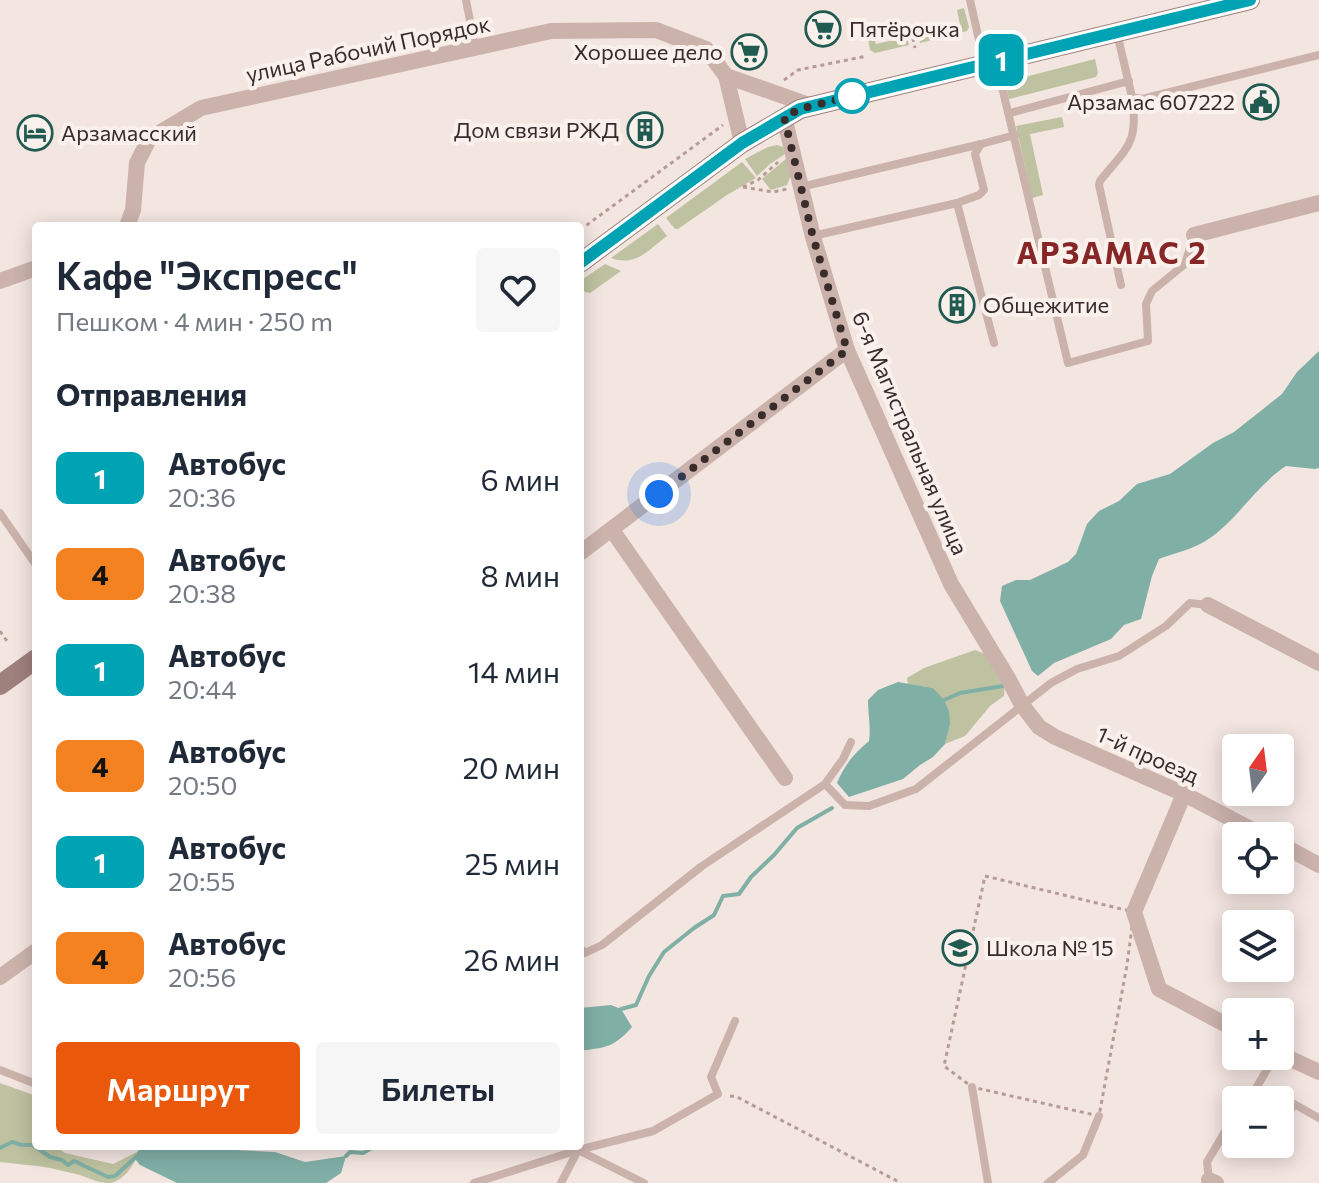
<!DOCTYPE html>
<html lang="ru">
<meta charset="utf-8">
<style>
body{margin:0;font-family:Commissioner,sans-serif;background:#f6f6f7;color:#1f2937;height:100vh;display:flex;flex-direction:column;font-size:30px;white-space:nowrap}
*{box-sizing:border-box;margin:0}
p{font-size:26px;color:#747a83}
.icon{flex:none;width:44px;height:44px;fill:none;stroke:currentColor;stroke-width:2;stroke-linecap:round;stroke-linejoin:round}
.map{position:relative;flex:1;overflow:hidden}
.details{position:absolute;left:32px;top:222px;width:552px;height:928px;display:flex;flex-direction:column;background:#fff;border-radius:8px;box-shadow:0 4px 20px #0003}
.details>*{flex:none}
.badge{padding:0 16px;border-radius:12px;font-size:28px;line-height:52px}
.needle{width:52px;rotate:14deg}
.fabs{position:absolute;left:1222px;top:734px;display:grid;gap:16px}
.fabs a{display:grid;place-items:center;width:72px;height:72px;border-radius:8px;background:#fff;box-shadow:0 4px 20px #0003;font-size:40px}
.you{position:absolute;width:40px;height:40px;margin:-20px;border:6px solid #fff;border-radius:50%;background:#1a73e8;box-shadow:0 0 0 12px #1a73e833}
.map>.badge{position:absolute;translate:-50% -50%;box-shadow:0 0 0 4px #fff}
h2{padding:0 24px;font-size:30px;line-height:72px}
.round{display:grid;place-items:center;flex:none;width:84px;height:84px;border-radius:8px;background:#f6f6f7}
.headline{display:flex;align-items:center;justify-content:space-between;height:136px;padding:0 24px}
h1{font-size:38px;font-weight:600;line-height:60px}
.primary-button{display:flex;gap:16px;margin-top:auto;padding:16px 24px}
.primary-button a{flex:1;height:92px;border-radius:8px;background:#ea580c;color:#fff;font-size:32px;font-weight:600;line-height:92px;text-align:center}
.primary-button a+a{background:#f6f6f7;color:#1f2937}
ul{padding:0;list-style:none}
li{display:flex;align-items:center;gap:24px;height:96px;padding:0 24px}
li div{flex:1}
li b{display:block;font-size:30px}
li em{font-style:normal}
li .badge{min-width:88px;font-weight:700;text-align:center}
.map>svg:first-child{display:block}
</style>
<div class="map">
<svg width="1319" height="1183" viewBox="0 0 1319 1183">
<rect width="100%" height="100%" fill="#f3e5e0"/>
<g fill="#bec2a0">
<path d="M964 8 969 27 967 31 920 43 918 35 960 25 957 10Z"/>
<path d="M907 37 909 45 875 53 870 50 868 39 874 38 876 44Z"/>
<path d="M1095 59 1098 73 1096 77 1009 99 1005 82Z"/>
<path d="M1062 117 1064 127 1030 134 1043 195 1032 198 1016 126Z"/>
<path d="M777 145 783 147 785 154 770 164 757 176 745 159 768 147Z"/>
<path d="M787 158 791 175 787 185 771 190 762 179Z"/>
<path d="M742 162 756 178 727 195 678 229H675L666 218Z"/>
<path d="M658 224 667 236C648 250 636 267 611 258Z"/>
<path d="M605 264 621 271 590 293 585 292 580 286V281Z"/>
<path d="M975 650 988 655 1005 683 1004 696 990 706 965 736 945 744C952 713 951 714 933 688L908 684 907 678 924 668Z"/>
<path d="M0 1083 36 1096V1146H55L65 1153 113 1164 137 1152C136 1165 123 1181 110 1183 98 1183 91 1179 80 1175 70 1173 60 1170 50 1168 33 1165 16 1164 0 1162Z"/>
</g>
<g fill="#80afa6">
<path d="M1319 351V468L1315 469 1286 466C1255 486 1237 521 1207 540 1193 549 1175 553 1159 559L1152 576 1141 619 1124 625 1111 639 1054 663 1038 676 1032 671 1000 601 1002 586 1016 580H1030L1068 562 1076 554 1087 524 1099 511 1119 501 1137 484 1170 474 1213 443 1234 432 1282 394 1297 372Z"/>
<path d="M898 682 933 688 944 700 949 711 950 724 945 744 933 757 920 765 903 779 849 797 837 783C844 766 854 753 869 741 871 727 868 714 868 700L878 690Z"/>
<path d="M611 1005 621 1009 632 1027C613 1048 607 1047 580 1051V1008Z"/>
<path d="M144 1146H208L236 1150 275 1152 305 1162 346 1156 341 1173 326 1183H177L140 1165 136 1160 137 1152Z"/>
</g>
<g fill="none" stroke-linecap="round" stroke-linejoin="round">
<g stroke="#80afa6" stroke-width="4">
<path d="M944 700 960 693 1003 686"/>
<path d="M621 1009 636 1005 649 976 664 952 694 928 714 915 723 896 739 894 751 877 774 855 797 828 832 808"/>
<path d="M0 1148 12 1142 22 1145H33L50 1157 62 1160 68 1165 74 1161 108 1177 115 1176 137 1156"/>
<path d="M346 1156 350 1152 363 1153 375 1146"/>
</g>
<g stroke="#b79c96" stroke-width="3" stroke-dasharray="4 4" stroke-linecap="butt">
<path d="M911 30 915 48"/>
<path d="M784 80 798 70 867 56"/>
<path d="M743 187 758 180 778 162"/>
<path d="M743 187 773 192 787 189"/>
<path d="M580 230 723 125"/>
<path d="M0 631 9 644"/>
<path d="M985 876 1134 912 1127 965 1099 1116 972 1087 944 1066Z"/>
<path d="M730 1096 737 1097 901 1183"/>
</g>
<g stroke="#cbb3ac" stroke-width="8">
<path d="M466 0 475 47"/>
<path d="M970 0 984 62"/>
<path d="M1117 33 1132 97 1142 99 1319 55"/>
<path d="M996 62 1068 363 1148 341 1146 304 1152 291 1185 264 1194 235"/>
<path d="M1010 113 1129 81"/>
<path d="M801 187 981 144"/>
<path d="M957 203 979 195 984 190 975 154 981 144 1015 135"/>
<path d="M813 236 957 203 994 343"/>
<path d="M1121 285 1099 185 1100 181C1127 147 1139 144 1132 97"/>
<path d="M0 513 36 565"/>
<path d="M851 742 843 759 825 784 845 805 869 806 916 789 1051 683 1077 669 1119 656 1166 626 1190 603 1208 605"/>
<path d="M580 948 585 953 602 945 702 866 825 784"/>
<path d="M0 1070 36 1084"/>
<path d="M972 1087 988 1183"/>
<path d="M1249 1100 1275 1056"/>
<path d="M1280 1121 1283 1123 1294 1104 1319 1118"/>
<path d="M1209 1180 1207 1162 1236 1113"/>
<path d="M474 1183 578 1150 644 1183"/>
<path d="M561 1183 578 1150 653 1131 718 1094 711 1077 735 1021"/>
<path d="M1048 1183 1083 1155 1099 1116"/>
</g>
<g stroke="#cbb3ac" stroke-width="16">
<path d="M726 76 812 106"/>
<path d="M784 117 813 237 847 350 951 584 1009 680 1022 705 1039 727 1055 737 1184 794 1264 836"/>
<path d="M127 226 133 210 137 163 149 139 201 108 551 31 656 30 706 49 726 76 742 143"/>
<path d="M1194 235 1319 203"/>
<path d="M0 281 36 268"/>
<path d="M612 530 785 778"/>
<path d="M580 553 847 350"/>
<path d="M1208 605 1319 663"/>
<path d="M1184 794 1134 912 1159 989 1236 1030"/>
<path d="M1280 844 1319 865"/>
<path d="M0 977 36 951"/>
<path d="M1280 1054 1319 1072"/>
<path d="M1209 1180 1216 1183"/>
</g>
<g stroke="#9e817d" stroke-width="20">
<path d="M580 263 742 143 800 109 1250 0"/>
<path d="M0 685 36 659"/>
</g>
</g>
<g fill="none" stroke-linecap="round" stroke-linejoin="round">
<defs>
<path id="line" d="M580 263 742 143 800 109 1250 0"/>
</defs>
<use href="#line" stroke="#fff" stroke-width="18"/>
<use href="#line" stroke="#00a3b4" stroke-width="12"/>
<path stroke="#392c2b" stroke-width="8" stroke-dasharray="0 14.4" d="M659 494 847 350 813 237 784 117 800 109 856 95 852 96"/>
</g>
<defs>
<symbol id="supermarket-ring" viewBox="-11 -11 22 22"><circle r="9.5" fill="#faf1ed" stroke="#215a50" stroke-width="1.5"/><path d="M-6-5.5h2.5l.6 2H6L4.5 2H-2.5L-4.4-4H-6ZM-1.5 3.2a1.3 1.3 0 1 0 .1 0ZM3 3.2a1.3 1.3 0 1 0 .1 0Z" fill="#215a50"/></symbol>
<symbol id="civic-ring" viewBox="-11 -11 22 22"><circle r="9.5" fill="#faf1ed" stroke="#215a50" stroke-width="1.5"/><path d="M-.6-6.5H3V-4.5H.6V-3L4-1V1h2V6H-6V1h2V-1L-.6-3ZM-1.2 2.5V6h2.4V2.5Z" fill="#215a50"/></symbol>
<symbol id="building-ring" viewBox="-11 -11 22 22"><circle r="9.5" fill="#faf1ed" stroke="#215a50" stroke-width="1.5"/><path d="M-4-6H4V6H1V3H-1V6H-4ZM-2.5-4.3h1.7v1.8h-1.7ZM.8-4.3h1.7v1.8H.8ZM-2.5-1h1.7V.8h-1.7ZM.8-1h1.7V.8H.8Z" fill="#215a50"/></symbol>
<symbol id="hotel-ring" viewBox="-11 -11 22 22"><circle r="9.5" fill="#faf1ed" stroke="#215a50" stroke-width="1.5"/><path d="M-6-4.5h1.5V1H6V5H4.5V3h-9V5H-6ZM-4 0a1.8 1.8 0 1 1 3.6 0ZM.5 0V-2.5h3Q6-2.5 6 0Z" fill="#215a50"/></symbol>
<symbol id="school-ring" viewBox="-11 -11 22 22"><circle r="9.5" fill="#faf1ed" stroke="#215a50" stroke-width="1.5"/><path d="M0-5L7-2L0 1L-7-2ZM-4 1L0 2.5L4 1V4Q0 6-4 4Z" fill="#215a50"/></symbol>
</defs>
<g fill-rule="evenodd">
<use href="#supermarket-ring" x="803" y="9" width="40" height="40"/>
<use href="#supermarket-ring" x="729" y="32" width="40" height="40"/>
<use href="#civic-ring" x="1241" y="82" width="40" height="40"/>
<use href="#building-ring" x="625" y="110" width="40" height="40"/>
<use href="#hotel-ring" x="15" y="113" width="40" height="40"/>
<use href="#building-ring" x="937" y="285" width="40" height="40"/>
<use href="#school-ring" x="940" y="928" width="40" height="40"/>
</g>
<circle fill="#fff" stroke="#00a3b4" stroke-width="4" cx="852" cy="96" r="16"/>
<g text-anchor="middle" stroke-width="8" stroke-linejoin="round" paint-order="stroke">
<g font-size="22" fill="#392c2b" stroke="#faf1ed" text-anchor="start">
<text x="849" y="37">Пятёрочка</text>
<text x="723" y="60" text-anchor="end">Хорошее дело</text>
<text x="1235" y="110" text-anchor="end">Арзамас 607222</text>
<text x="619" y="138" text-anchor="end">Дом связи РЖД</text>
<text x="61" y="141">Арзамасский</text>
<text x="983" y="313">Общежитие</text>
<text x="986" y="956">Школа № 15</text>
</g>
<g font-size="22" fill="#392c2b" stroke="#faf1ed">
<text transform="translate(368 49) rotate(-12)" y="8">улица Рабочий Порядок</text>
<text transform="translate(910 433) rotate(67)" y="8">6-я Магистральная улица</text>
<text transform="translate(1148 755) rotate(24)" y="8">1-й проезд</text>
</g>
<g font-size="30" font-weight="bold" letter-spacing="2" fill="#862626" stroke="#faf1ed">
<text x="1112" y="264">АРЗАМАС 2</text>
</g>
</g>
</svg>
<div class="fabs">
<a><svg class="needle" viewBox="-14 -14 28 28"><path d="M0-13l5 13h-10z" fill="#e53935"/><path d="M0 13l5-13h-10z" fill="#747a83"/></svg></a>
<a><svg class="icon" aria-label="locate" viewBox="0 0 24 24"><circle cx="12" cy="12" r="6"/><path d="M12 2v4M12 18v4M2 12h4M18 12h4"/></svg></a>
<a><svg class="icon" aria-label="layers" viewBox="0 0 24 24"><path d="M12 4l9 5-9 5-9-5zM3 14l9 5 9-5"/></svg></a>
<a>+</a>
<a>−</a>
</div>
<div class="you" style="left:659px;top:494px"></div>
<b class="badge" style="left:1001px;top:60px;background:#00a3b4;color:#fff">1</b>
<section class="details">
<div class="headline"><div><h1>Кафе &quot;Экспресс&quot;</h1><p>Пешком · 4 мин · 250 m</p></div><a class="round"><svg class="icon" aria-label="heart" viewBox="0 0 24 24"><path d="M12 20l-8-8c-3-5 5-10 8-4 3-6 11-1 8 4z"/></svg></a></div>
<h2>Отправления</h2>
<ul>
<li><span class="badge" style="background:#00a3b4;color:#fff">1</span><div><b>Автобус</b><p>20:36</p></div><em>6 мин</em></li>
<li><span class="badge" style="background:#f58220;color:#111">4</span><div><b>Автобус</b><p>20:38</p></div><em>8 мин</em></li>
<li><span class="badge" style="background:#00a3b4;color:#fff">1</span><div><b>Автобус</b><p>20:44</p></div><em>14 мин</em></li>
<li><span class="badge" style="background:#f58220;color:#111">4</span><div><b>Автобус</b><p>20:50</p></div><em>20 мин</em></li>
<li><span class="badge" style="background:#00a3b4;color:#fff">1</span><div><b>Автобус</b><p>20:55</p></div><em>25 мин</em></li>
<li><span class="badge" style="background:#f58220;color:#111">4</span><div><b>Автобус</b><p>20:56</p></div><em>26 мин</em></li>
</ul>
<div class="primary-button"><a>Маршрут</a><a>Билеты</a></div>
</section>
</div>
